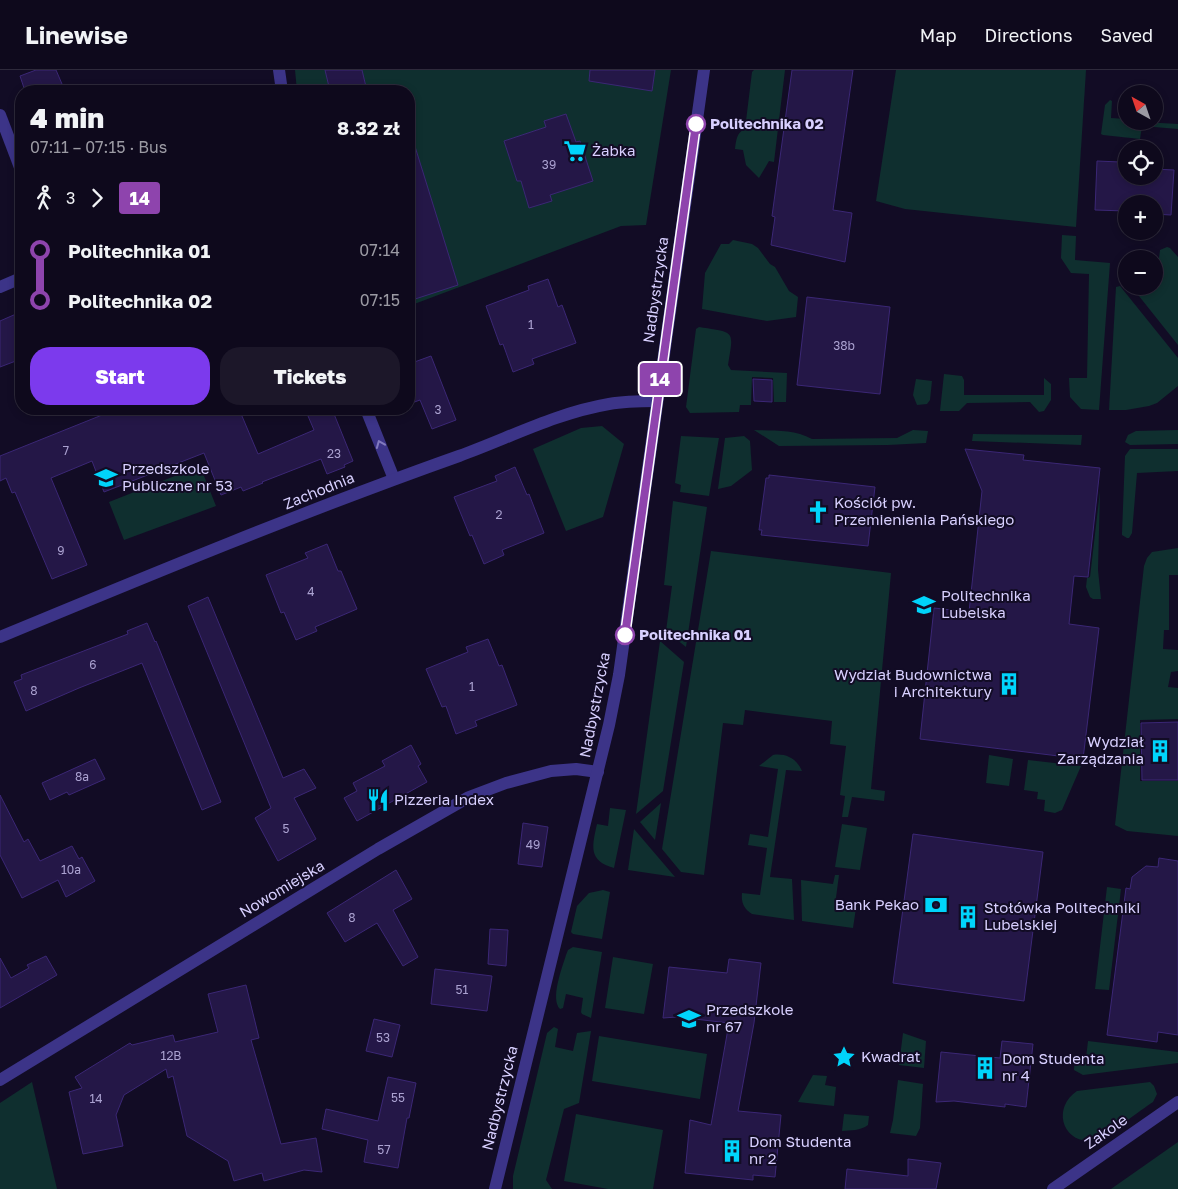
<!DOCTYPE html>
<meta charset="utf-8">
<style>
body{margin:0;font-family:"Golos Text",sans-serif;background:#1c1729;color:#f1f3f6;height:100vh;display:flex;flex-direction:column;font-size:19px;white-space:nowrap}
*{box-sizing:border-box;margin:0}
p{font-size:16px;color:#9b9aa3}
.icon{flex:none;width:28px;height:28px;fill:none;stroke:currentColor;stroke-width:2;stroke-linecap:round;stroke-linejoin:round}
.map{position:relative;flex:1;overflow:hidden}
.sheet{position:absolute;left:15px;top:15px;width:400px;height:330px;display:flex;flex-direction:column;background:#0e091c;border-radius:20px;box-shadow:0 2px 8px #0003,0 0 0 1px #2e2a3b}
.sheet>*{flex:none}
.badge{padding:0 10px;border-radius:4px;font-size:18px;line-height:32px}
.needle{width:32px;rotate:320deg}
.controls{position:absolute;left:1118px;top:15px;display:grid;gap:10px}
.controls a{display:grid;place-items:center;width:45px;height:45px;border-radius:50%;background:#0e091c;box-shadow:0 2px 8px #0003,0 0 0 1px #2e2a3b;font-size:25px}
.map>.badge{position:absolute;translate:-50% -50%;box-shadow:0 0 0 2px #fff}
.legs{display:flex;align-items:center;gap:8px;height:55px;padding:0 15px;font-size:16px}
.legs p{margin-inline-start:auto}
.headline{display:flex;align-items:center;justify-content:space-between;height:85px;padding:0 15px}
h1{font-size:28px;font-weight:800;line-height:38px}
.button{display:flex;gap:10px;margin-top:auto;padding:10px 15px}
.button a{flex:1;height:58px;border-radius:20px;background:#7c3aed;color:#fff;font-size:20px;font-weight:800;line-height:58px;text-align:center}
.button a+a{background:#1c1729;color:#f1f3f6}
ul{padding:0 15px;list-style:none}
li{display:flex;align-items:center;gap:18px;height:50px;font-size:19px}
li i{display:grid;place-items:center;width:8px;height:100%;margin:0 6px;background:currentColor}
li i::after{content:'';width:12px;height:12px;margin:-6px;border:4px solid;border-radius:50%;background:#0e091c}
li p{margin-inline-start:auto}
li:first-child i{background:linear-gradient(#0000 50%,currentColor 0)}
li:last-child i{background:linear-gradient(currentColor 50%,#0000 0)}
header{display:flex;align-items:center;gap:30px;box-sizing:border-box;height:70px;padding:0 25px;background:#0e091c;border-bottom:1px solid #2e2a3b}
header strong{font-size:24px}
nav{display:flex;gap:28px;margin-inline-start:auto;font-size:18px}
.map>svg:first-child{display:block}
</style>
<header>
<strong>Linewise</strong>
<nav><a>Map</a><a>Directions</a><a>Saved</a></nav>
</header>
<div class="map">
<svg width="1178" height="1119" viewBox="0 0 1178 1119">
<rect width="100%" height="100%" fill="#120c25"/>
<g fill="#0f2f2f">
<path d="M295 0H671L646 155 621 156 409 236V21H297Z"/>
<path d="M754 0H785L774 92 769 91 759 108 746 95 743 80 735 79C736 70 737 62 745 59L752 2Z"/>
<path d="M896 0H1086L1076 157 905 139 876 131Z"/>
<path d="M1110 30 1112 31 1111 48 1126 49V51L1178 54V59L1142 56 1140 69 1103 65 1101 64 1105 35Z"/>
<path d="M1062 165 1076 166 1075 190 1110 193 1099 340 1081 339 1070 327 1069 308H1087L1089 204 1071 203 1061 188Z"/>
<path d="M733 170 752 174 758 178 770 194 775 197 789 221 798 227 796 247 767 251 702 239 705 203 721 174H729Z"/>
<path d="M1167 177 1170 178 1178 187V275L1131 216H1154V196H1158L1160 180Z"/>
<path d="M1120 216 1178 288V316L1157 333 1149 336 1126 340H1109L1116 217Z"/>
<path d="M699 257C735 263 734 259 728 295L731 300 787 303 786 332H774L773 308 752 307 751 335H740L739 342 690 343 686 337 696 259Z"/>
<path d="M944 304 962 306 964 310V325H1044V308L1051 314V330L1044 341 1039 342 1030 332 967 333 959 341H940Z"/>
<path d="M916 309 932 311 930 330 927 334 917 335 913 325Z"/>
<path d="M602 356 624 374 603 447 566 461 533 379 581 358Z"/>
<path d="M754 360C774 361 794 359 812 369L897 368 913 360 928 361 926 373 888 375 779 376Z"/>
<path d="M1178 360V374L1130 375 1125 372 1128 365 1136 361Z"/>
<path d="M973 364 1082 365 1081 375 972 371Z"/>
<path d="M681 366 719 368 709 426 680 422 681 415 675 413Z"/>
<path d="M744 366 750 371 752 400 731 416 718 419 725 368Z"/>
<path d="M1130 379H1178V401L1137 403 1132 463 1129 468H1127L1122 465V463L1125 386Z"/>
<path d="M200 396 216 436 124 470 109 432Z"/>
<path d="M1100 421 1098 500 1101 529H1093L1090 527 1086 517 1087 508 1090 507Z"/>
<path d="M673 431 707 437 686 577 666 561 672 516 664 515Z"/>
<path d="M1178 478V505H1169V560H1164L1163 579 1178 580V601L1171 602 1168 617 1178 618V649L1140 650V711H1178V766L1127 761 1115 755 1144 496 1147 488 1152 482Z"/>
<path d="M711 481 891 503 871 719 885 721 884 731 852 727 848 747H842L845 726 840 725 846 676 830 674 832 651 745 640 743 655 723 653 704 805 681 802 662 779Z"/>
<path d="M660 571 684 592 663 721 636 744Z"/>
<path d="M773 685C786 683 797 689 802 701L786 700 770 807 792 809 794 850 752 844C744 839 741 833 742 823L760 825 767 778 748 775 750 764 768 767 778 699 759 696Z"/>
<path d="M989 685 1013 689 1009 716 986 713Z"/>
<path d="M1028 690 1081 696 1062 740 1055 743 1044 741 1045 730 1037 729 1038 722 1024 720Z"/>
<path d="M661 733 655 770 640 752Z"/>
<path d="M610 738 626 740 614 798C588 791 592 776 597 754L608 756Z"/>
<path d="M842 754 867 758 860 800 835 797Z"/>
<path d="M634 759 675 807 628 800Z"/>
<path d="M835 805H839L835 835 856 838 853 858 802 851 801 810 833 814Z"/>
<path d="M1107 817 1121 819 1109 920 1095 919Z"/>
<path d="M603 820 610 822 602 869 573 864 571 862 577 836 589 823Z"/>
<path d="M573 877 602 882 591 948 582 944 581 942 583 928 566 924 563 938 560 939C550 929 562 898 566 885L568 880Z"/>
<path d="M613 887 653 894 644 944 605 938Z"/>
<path d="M554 957 558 959 555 977 573 981 577 963 591 961 579 1033 564 1039 546 1110 552 1119H513V1106L547 963Z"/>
<path d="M903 963 926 971 924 998 899 995Z"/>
<path d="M599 966 707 984 700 1029 592 1011Z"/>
<path d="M1088 971 1178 982V993L1083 1005 1074 1000 1075 986 1086 988Z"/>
<path d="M813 1005 827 1006 825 1015 836 1017 834 1036 798 1032Z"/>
<path d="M898 1010 923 1014 920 1058 916 1066 890 1063 893 1050Z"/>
<path d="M32 1012 57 1119H0V1033Z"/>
<path d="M1150 1012 1154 1016 1157 1024 1153 1032C1142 1039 1105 1068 1095 1070 1063 1076 1051 1038 1077 1021Z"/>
<path d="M576 1044 663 1060 653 1119H608L564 1111Z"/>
<path d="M844 1044 869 1046 868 1055C860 1061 851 1060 842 1061Z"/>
<path d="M1178 1072V1119H1111Z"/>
</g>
<g fill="#241747" stroke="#3b2775">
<path d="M36 0H56L65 21H25L20 6Z"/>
<path d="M325 0H362L367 21H330Z"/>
<path d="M590 0H655L652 21 589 11Z"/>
<path d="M792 0H853L833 140 852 143 845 192 771 175 775 147 772 146Z"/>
<path d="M566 44 576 72 580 71 593 111 550 125 552 131 529 138 521 111H517L504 71 546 57 544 51Z"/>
<path d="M409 70H413L458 215 409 231Z"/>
<path d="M1097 91 1120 92V97H1126V106H1154V99L1174 100 1171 145 1154 144V134H1126V141L1095 140Z"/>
<path d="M548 209 558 237 562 235 576 273 532 289 534 294 513 302 503 274 500 275 486 236 529 220 528 216Z"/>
<path d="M807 227 890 237 880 324 797 315Z"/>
<path d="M16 244 21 257V289L0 297V251Z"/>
<path d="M431 286 456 350 432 359 420 330 409 334V294Z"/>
<path d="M753 309 772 310V332L754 331Z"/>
<path d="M117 339H239L258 384 314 360 305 339H332L353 391 344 395 345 397 327 404 321 389 262 412 263 413 243 421 241 417 221 425 204 383 104 422 92 391 51 408 87 495 52 509 15 422 12 423 6 408 0 411V386Z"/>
<path d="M965 379 1024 385 1023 390 1100 398 1088 507 1074 506 1069 554 1099 558 1083 689 920 669 934 538 969 542 982 421Z"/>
<path d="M515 397 527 425 529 424 544 463 502 480 504 485 484 494 472 465 470 466 454 427 497 411 495 406Z"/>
<path d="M769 405 875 417 868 476 761 465 762 460H759L766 408H769Z"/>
<path d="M327 474 338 501H341L357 539 315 557 317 561 296 570 284 542 281 543 266 505 308 488 305 483Z"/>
<path d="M208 527 283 708 304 699 316 718 294 728 316 769 278 791 255 748 271 738 188 536Z"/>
<path d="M147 553 155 572 156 571 221 732 202 740 142 593 79 618 26 641 14 612 22 609 21 605 128 564 127 561Z"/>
<path d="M488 569 499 596 502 595 517 635 475 651 477 656 456 664 446 636 442 637 426 599 468 582 466 577Z"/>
<path d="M1178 652V710H1142L1141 653Z"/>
<path d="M411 675 421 694 418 696 427 712 357 751 344 728 357 721 353 713 385 696 382 691Z"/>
<path d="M95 689 105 709 69 725 67 722 50 730 42 713Z"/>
<path d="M0 725 24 772 28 769 40 791 72 776 79 789 82 787 95 811 66 827 58 810 22 828 0 785Z"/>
<path d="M523 753 548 757 542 797 518 794Z"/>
<path d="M913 764 1043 782 1024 931 893 913Z"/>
<path d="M1159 788 1178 791V965L1158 962 1157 972 1107 965 1126 818 1130 819 1132 807 1146 796 1158 797Z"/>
<path d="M396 800 412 829 393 840 418 887 403 896 377 853 345 872 327 843Z"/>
<path d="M490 859 508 860 506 896 488 894Z"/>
<path d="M46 886 57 905 0 938V888L11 908 29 898 27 895Z"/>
<path d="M729 889 761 893 754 953 738 1041 781 1045 775 1107 753 1105V1110L685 1103 690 1050 711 1055 729 953 677 947 663 948 669 897 727 903Z"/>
<path d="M435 899 492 906 487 941 431 934Z"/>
<path d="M246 915 259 968 251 970 281 1074 316 1068 322 1102 304 1100 264 1111 262 1103 234 1111 228 1091 187 1066 173 1006 168 1008 166 999 124 1025 116 1045 123 1076 83 1084 69 1022 82 1018 75 1007 130 973 132 975 173 965 175 972 218 962 208 924Z"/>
<path d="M374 949 400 955 392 987 366 981Z"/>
<path d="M1002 971 1033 974 1026 1037 1005 1034V1037L954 1031 936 1032 941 982 1000 988Z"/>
<path d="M388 1007 416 1013 409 1048H407L398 1098 364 1092 368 1070 322 1059 326 1039 378 1051Z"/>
<path d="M908 1089 941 1093 936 1119H845L847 1099 908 1106Z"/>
</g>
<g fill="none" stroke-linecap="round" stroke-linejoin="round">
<g stroke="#3c3488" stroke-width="12">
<path d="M279 0 282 21"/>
<path d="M0 45 21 100"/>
<path d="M0 217 21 208"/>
<path d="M366 339 394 409"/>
<path d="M0 567C152 504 304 441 459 386 509 368 556 343 609 334 625 331 641 331 657 331"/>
<path d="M0 1010 378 779 469 727 506 713 551 701 576 699 598 702"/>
<path d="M495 1119 609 655 619 605 704 0"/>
<path d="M1053 1119 1178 1032"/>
</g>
</g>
<defs><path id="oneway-chevron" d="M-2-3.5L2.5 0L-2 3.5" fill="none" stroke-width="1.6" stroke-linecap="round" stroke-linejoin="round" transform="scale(1.25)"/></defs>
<use stroke="#827abe" href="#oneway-chevron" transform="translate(380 374) rotate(-112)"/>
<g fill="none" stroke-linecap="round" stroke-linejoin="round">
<defs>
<path id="line-1" d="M625 565 696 54"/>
</defs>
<use href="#line-1" stroke="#fff" stroke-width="11"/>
<use href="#line-1" stroke="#8e44ad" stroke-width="8"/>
</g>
<defs>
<symbol id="supermarket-bare" viewBox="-9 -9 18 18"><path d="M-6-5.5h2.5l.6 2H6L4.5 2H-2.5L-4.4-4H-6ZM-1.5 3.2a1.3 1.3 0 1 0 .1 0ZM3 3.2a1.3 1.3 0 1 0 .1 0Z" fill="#00d4fb" stroke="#120c25" stroke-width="2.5" paint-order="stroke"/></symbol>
<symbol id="school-bare" viewBox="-9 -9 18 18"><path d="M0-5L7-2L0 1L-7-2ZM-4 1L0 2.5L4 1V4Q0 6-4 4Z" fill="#00d4fb" stroke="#120c25" stroke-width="2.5" paint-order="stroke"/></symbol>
<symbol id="church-bare" viewBox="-9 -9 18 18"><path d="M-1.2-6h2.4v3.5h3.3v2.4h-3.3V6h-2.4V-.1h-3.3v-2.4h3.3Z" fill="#00d4fb" stroke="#120c25" stroke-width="2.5" paint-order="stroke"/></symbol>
<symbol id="university-bare" viewBox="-9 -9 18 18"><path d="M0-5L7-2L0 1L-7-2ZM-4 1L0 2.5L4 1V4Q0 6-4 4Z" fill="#00d4fb" stroke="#120c25" stroke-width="2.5" paint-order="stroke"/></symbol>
<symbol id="building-bare" viewBox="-9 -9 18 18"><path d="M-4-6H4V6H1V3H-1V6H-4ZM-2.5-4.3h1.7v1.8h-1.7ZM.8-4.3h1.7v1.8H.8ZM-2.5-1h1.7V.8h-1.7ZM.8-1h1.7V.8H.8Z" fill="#00d4fb" stroke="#120c25" stroke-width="2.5" paint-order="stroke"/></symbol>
<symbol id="restaurant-bare" viewBox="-9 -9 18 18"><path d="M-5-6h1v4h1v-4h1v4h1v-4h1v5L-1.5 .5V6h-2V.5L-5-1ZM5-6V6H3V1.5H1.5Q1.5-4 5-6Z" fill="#00d4fb" stroke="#120c25" stroke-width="2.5" paint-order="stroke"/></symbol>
<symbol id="bank-bare" viewBox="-9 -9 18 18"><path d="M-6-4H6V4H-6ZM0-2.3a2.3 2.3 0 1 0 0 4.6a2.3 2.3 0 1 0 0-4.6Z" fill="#00d4fb" stroke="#120c25" stroke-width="2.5" paint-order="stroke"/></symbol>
<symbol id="sight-bare" viewBox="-9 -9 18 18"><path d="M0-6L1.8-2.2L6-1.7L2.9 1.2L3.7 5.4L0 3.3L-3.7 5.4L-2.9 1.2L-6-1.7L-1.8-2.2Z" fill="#00d4fb" stroke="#120c25" stroke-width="2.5" paint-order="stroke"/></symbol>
</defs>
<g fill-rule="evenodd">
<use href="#supermarket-bare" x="559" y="65" width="32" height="32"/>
<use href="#school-bare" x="90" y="392" width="32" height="32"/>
<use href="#church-bare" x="802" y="426" width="32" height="32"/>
<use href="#university-bare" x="908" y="519" width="32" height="32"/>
<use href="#building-bare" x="993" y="598" width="32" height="32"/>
<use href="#building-bare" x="1144" y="665" width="32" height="32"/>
<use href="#restaurant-bare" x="362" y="714" width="32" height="32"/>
<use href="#bank-bare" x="920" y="819" width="32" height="32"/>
<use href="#building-bare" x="952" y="831" width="32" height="32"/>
<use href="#school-bare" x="673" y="933" width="32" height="32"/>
<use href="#sight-bare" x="828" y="971" width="32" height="32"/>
<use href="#building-bare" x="969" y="982" width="32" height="32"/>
<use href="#building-bare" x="716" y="1065" width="32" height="32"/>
</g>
<g fill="#fff" stroke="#8e44ad" stroke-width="2.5">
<circle cx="696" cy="54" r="9"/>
<circle cx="625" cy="565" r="9"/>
</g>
<g text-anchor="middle" stroke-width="4" stroke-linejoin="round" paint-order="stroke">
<g font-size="12" fill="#aba2d1">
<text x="549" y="99">39</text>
<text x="531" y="259">1</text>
<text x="844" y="280">38b</text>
<text x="438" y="344">3</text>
<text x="66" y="385">7</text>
<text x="334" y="388">23</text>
<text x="499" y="449">2</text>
<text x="61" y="485">9</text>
<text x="311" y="526">4</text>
<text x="93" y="599">6</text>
<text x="472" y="621">1</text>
<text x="34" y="625">8</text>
<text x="82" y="711">8a</text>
<text x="286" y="763">5</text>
<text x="533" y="779">49</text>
<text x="71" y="804">10a</text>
<text x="352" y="852">8</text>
<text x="462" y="924">51</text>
<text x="383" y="972">53</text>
<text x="171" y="990">12B</text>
<text x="398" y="1032">55</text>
<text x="96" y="1033">14</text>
<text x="384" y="1084">57</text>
</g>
<g font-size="15" font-weight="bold" fill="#d8d0ff" stroke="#120c25" text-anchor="start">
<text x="710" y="59">Politechnika 02</text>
<text x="639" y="570">Politechnika 01</text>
</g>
<g font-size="15" fill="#d8d0ff" stroke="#120c25" text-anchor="start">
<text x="592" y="86">Żabka</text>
<text x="122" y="404">Przedszkole<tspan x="122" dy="17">Publiczne nr 53</tspan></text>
<text x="834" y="438">Kościół pw.<tspan x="834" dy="17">Przemienienia Pańskiego</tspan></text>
<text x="941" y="531">Politechnika<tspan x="941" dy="17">Lubelska</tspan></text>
<text x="992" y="610" text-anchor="end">Wydział Budownictwa<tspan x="992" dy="17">i Architektury</tspan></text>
<text x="1144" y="677" text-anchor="end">Wydział<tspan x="1144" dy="17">Zarządzania</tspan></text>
<text x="394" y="735">Pizzeria Index</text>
<text x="919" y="840" text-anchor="end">Bank Pekao</text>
<text x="984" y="843">Stołówka Politechniki<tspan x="984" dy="17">Lubelskiej</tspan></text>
<text x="706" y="945">Przedszkole<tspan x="706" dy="17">nr 67</tspan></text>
<text x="861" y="992">Kwadrat</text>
<text x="1002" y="994">Dom Studenta<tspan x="1002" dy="17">nr 4</tspan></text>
<text x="749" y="1077">Dom Studenta<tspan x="749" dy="17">nr 2</tspan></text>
</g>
<g font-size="15" fill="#d8d0ff" stroke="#120c25">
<text transform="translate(656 220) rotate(-82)" y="5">Nadbystrzycka</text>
<text transform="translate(319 421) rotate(-22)" y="5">Zachodnia</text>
<text transform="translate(595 635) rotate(-79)" y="5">Nadbystrzycka</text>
<text transform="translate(282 819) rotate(-31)" y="5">Nowomiejska</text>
<text transform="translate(500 1028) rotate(-76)" y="5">Nadbystrzycka</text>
<text transform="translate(1106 1062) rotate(-35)" y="5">Zakole</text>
</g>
</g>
</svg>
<div class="controls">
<a><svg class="needle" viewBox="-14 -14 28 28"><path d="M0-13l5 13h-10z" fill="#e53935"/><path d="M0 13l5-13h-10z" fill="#9b9aa3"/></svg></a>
<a><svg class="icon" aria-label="locate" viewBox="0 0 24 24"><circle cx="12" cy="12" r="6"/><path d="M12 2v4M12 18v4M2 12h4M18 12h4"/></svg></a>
<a>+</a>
<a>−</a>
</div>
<b class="badge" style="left:660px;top:309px;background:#8e44ad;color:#fff">14</b>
<section class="sheet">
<div class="headline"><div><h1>4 min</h1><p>07:11 – 07:15 · Bus</p></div><b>8.32 zł</b></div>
<div class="legs"><svg class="icon" aria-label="walk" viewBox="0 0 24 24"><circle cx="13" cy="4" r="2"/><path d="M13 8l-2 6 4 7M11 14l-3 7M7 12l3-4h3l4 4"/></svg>3<svg class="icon" aria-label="forward" viewBox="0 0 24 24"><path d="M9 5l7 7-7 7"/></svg><b class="badge" style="background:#8e44ad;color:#fff">14</b></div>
<ul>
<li><i style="color:#8e44ad"></i><b>Politechnika 01</b><p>07:14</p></li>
<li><i style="color:#8e44ad"></i><b>Politechnika 02</b><p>07:15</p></li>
</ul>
<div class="button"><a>Start</a><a>Tickets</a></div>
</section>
</div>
